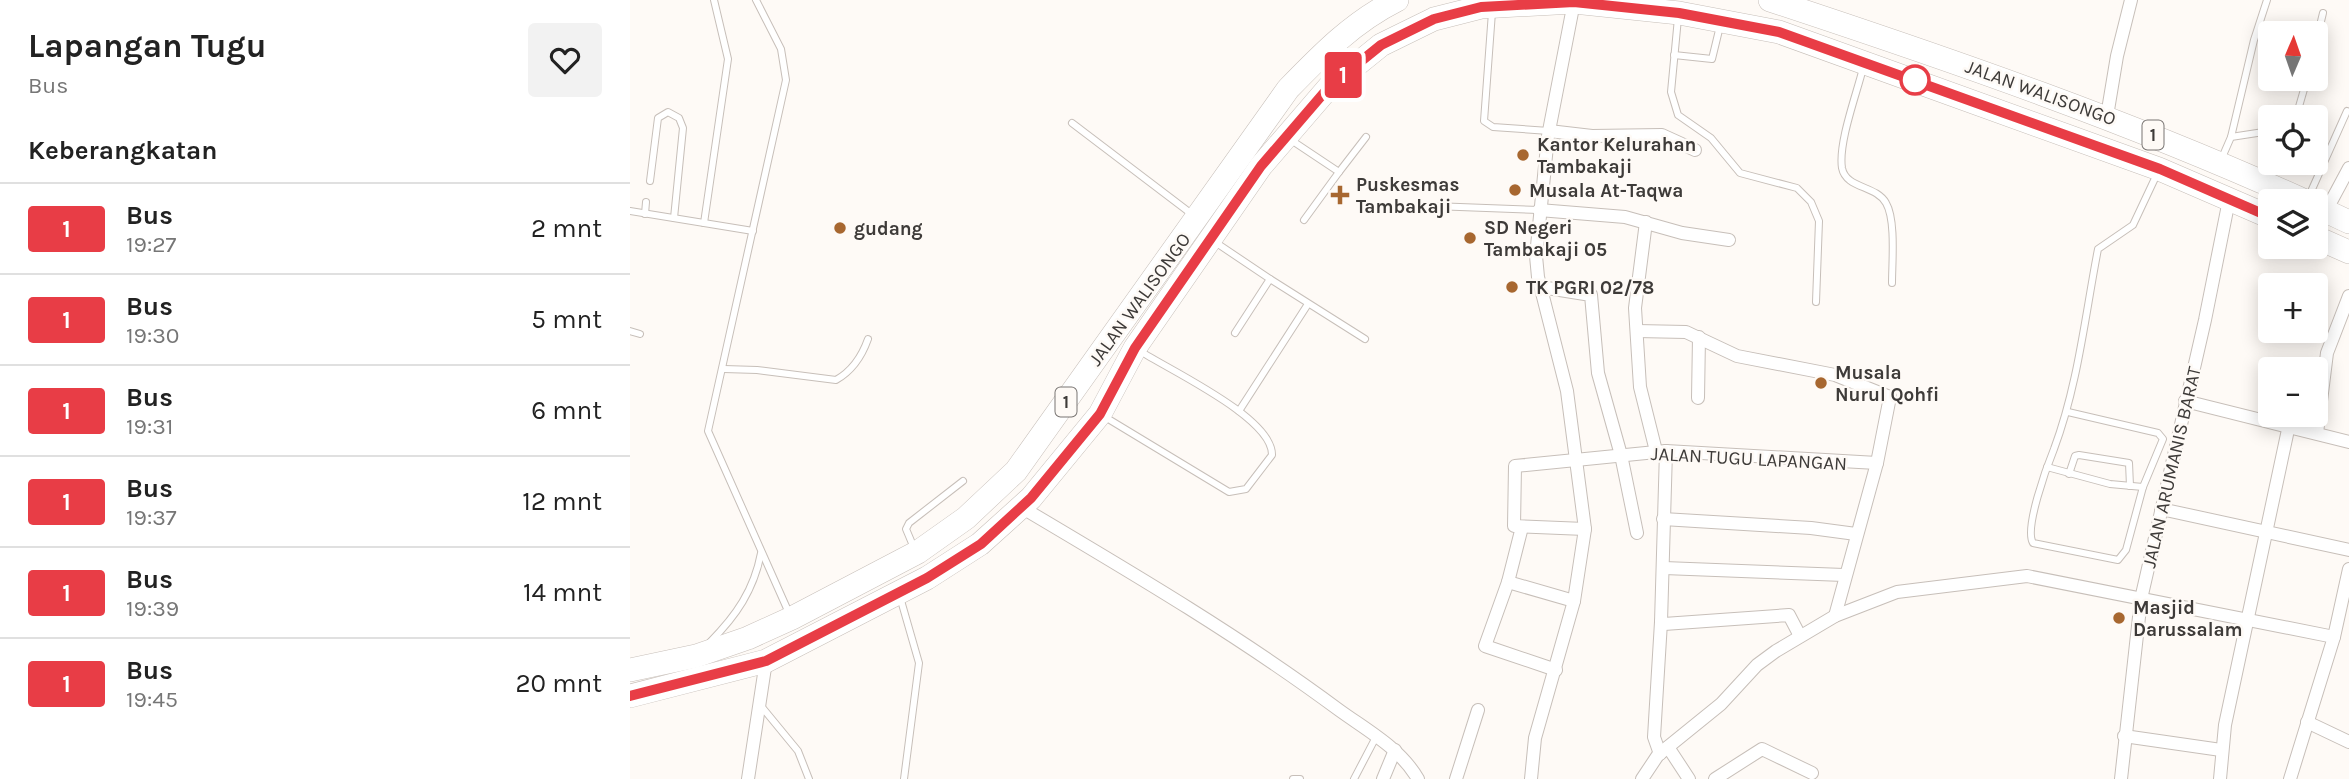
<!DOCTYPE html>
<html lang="id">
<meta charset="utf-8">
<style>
body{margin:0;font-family:Karla,sans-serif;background:#f2f2f2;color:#222;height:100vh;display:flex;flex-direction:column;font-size:26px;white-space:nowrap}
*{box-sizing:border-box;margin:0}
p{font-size:23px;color:#767676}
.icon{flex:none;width:38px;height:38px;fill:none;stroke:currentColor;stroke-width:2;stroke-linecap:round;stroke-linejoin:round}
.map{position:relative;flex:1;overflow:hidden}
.details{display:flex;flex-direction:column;background:#fff;width:630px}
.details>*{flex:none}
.badge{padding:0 14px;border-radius:5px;font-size:24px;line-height:46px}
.needle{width:46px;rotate:2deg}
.buttons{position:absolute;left:1628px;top:21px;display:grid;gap:14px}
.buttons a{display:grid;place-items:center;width:70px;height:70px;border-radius:7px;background:#fff;box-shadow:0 4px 18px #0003;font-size:35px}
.map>.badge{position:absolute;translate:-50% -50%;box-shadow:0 0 0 4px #fff}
h2{padding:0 28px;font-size:26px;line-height:63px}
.round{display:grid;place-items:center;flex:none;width:74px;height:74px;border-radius:7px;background:#f2f2f2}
.overview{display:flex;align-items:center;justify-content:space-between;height:119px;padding:0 28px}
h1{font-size:33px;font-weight:700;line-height:52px}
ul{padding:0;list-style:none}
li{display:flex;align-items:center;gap:21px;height:91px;padding:0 28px;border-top:2px solid #e0e0e0}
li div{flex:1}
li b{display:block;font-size:26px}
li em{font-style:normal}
li .badge{min-width:77px;font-weight:700;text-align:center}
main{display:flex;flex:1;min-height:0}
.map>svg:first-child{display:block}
</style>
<main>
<section class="details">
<div class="overview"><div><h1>Lapangan Tugu</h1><p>Bus</p></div><a class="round"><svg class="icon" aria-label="heart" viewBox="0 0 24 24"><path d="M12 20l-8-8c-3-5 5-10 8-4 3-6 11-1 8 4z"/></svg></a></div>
<h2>Keberangkatan</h2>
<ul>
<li><span class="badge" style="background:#e83d46;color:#fff">1</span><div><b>Bus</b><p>19:27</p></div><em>2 mnt</em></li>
<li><span class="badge" style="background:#e83d46;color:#fff">1</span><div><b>Bus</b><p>19:30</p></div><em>5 mnt</em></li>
<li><span class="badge" style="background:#e83d46;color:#fff">1</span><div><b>Bus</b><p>19:31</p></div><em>6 mnt</em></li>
<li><span class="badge" style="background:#e83d46;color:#fff">1</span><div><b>Bus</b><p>19:37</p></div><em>12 mnt</em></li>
<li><span class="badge" style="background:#e83d46;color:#fff">1</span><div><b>Bus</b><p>19:39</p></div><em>14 mnt</em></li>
<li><span class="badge" style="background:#e83d46;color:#fff">1</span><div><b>Bus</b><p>19:45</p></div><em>20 mnt</em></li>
</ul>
</section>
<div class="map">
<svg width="1719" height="779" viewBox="0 0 1719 779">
<rect width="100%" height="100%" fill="#fefaf6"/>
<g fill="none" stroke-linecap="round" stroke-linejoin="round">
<defs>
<g id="lane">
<path d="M126 0 151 49 156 80 78 431 159 613"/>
<path d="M862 12 854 121 863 127 919 131"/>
<path d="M1048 18 1041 92 1048 115 1081 138 1110 173 1167 188 1181 202 1189 221 1186 302"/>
<path d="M1685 46 1693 13"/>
<path d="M1044 55 1082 59 1090 26"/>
<path d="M1233 68C1227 93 1208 143 1212 168 1216 189 1246 185 1256 203 1266 220 1262 263 1262 283"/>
<path d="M1662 117 1668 110 1677 79"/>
<path d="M442 123 563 215"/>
<path d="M1601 137 1624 40 1637 0"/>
<path d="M661 140 709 172 674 220"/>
<path d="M1591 160 1601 137 1640 131"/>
<path d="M709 172 736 137"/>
<path d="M20 181 28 118 38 112 49 118 53 128 44 218"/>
<path d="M1679 196 1717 111"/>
<path d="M803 206 909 210"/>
<path d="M0 211 123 231"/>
<path d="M15 214 16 202"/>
<path d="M74 223 98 59 84 0"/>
<path d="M585 242 640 279 605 333"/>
<path d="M640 279 735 339"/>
<path d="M0 331 10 334"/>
<path d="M94 369 127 370 206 380C222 371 232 356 238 339"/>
<path d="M609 411 678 304"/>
<path d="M1438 412 1528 433 1533 439 1513 487 1496 550 1488 560 1403 543C1394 529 1417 466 1424 449 1448 385 1455 316 1468 249L1503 225 1527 174"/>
<path d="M475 417 599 492 616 489 642 455C643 418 541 371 510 351"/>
<path d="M1417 467 1480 484 1513 487"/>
<path d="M1439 474 1445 456 1449 455 1499 463 1500 486"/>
<path d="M284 548 276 529 279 523 333 481"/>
<path d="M270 597 289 663 274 779"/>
<path d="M80 642C106 616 124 590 131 553"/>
<path d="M131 706 168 751 179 779"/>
<path d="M663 779H670"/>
<path d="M724 779 746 737"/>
</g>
<g id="street">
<path d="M1477 116 1487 56 1501 0"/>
<path d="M919 131 962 136 1032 135 1065 150"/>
<path d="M909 210 995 217 1052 233 1099 240"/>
<path d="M1696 211 1719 168"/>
<path d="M1016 222 1005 308 1010 387 1026 451"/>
<path d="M911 287 961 295 968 373 991 455 1007 533"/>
<path d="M1007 331 1056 332 1107 356 1205 375 1260 397 1247 463 1205 616"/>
<path d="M1068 398 1069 337"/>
<path d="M1555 401 1719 442"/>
<path d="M1687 433 1697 353 1719 296"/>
<path d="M1036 451 1031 622 1034 624 1159 615 1170 636"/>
<path d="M391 507C499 571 608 635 709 710 738 731 770 748 788 779"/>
<path d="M1531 509 1719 550"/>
<path d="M1033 519 1181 528 1226 534"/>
<path d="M892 527 878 582 855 646 926 670"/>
<path d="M955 529 884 526 885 466 1036 451 1247 463"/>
<path d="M1034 568 1214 575"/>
<path d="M878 582 944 601"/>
<path d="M1677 722 1719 742"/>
<path d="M1494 736 1591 750"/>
<path d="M1038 747 1059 779"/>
<path d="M1030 754 1024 737 1031 622"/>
<path d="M118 779 136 661"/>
<path d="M753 779 765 750"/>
<path d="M826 779 848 710"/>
<path d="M901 779 905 738 944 601 955 529 937 391 908 277 906 256 918 136 944 2"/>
<path d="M1012 779 1028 755 1091 704 1127 665 1146 651 1205 616 1267 592 1397 576 1704 637"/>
<path d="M1085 779 1132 749 1182 773"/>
<path d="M1491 779 1511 599 1575 320 1599 200"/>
<path d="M1590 779 1595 725 1659 425"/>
<path d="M1660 779 1704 637 1719 569"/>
</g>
<g id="highway">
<path d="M1140 0C1322 60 1501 122 1675 201"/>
<path d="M1685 206 1719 222"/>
<path d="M1685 237 1719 252"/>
<path d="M0 670 66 656 118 638 162 618 288 552 336 518 386 471 658 89C692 54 723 22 767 0"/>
<path d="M0 696 136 661 297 578 350 544 401 498 470 414 505 348 631 166 699 87 751 45 804 19 851 7 944 2 1049 13 1149 32 1529 169 1640 217"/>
</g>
</defs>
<use href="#lane" stroke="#c7bfb9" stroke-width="8"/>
<use href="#street" stroke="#c7bfb9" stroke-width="14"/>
<use href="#highway" stroke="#c7bfb9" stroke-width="24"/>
<use href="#lane" stroke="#fff" stroke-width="6"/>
<use href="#street" stroke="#fff" stroke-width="12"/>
<use href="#highway" stroke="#fff" stroke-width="23"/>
</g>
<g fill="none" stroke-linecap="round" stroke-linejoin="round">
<defs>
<path id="line" d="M0 696 136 661 297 578 351 544 401 498 470 414 505 348 631 166 699 87 751 45 804 19 851 7 944 2 1049 13 1149 32 1530 169 1640 217"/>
</defs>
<use href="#line" stroke="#fff" stroke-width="16"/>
<use href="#line" stroke="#e83d46" stroke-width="10"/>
</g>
<circle fill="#fff" stroke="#e83d46" stroke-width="3.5" cx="1285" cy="80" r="14"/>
<g fill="#a76730" stroke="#fefaf6" stroke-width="2.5">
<circle cx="893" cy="155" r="7"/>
<circle cx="885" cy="190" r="7"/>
<path d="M706.5 184.5h7v7h7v7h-7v7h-7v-7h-7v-7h7z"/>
<circle cx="210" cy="228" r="7"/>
<circle cx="840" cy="238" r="7"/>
<circle cx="882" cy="287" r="7"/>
<circle cx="1191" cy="383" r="7"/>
<circle cx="1489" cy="618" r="7"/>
</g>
<g text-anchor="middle" stroke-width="5" stroke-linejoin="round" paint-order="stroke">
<g fill="#fefaf6" stroke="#787472" stroke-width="2">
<rect x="1512.5" y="120.5" width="21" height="29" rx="5"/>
<rect x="425.5" y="387.5" width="21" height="29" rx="5"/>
</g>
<g font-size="18" font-weight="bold" fill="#3e3b39">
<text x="1523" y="141">1</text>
<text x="436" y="408">1</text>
</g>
<g font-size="19" fill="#3e3b39" stroke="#fefaf6">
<text transform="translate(1411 92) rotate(20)" y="7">JALAN WALISONGO</text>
<text transform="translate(509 299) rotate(-54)" y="7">JALAN WALISONGO</text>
<text transform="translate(1119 458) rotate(3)" y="7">JALAN TUGU LAPANGAN</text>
<text transform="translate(1541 467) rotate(-77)" y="7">JALAN ARUMANIS BARAT</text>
</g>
<g font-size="19" font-weight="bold" fill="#3e3b39" stroke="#fefaf6" text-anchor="start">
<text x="907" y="151">Kantor Kelurahan<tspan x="907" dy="22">Tambakaji</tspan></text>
<text x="726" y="191">Puskesmas<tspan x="726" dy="22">Tambakaji</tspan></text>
<text x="899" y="197">Musala At-Taqwa</text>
<text x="854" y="234">SD Negeri<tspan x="854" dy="22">Tambakaji 05</tspan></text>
<text x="224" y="235">gudang</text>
<text x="896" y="294">TK PGRI 02/78</text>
<text x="1205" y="379">Musala<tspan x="1205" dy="22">Nurul Qohfi</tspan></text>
<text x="1503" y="614">Masjid<tspan x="1503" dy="22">Darussalam</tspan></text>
</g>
</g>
</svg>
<div class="buttons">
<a><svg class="needle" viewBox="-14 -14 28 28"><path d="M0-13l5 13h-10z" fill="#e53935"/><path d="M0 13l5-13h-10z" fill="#767676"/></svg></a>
<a><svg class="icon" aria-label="locate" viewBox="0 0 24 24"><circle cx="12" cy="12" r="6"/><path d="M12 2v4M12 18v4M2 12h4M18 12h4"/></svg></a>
<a><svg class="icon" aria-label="layers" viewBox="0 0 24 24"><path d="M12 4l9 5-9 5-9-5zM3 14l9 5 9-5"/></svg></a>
<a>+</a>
<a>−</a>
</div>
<b class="badge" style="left:713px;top:75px;background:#e83d46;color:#fff">1</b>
</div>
</main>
